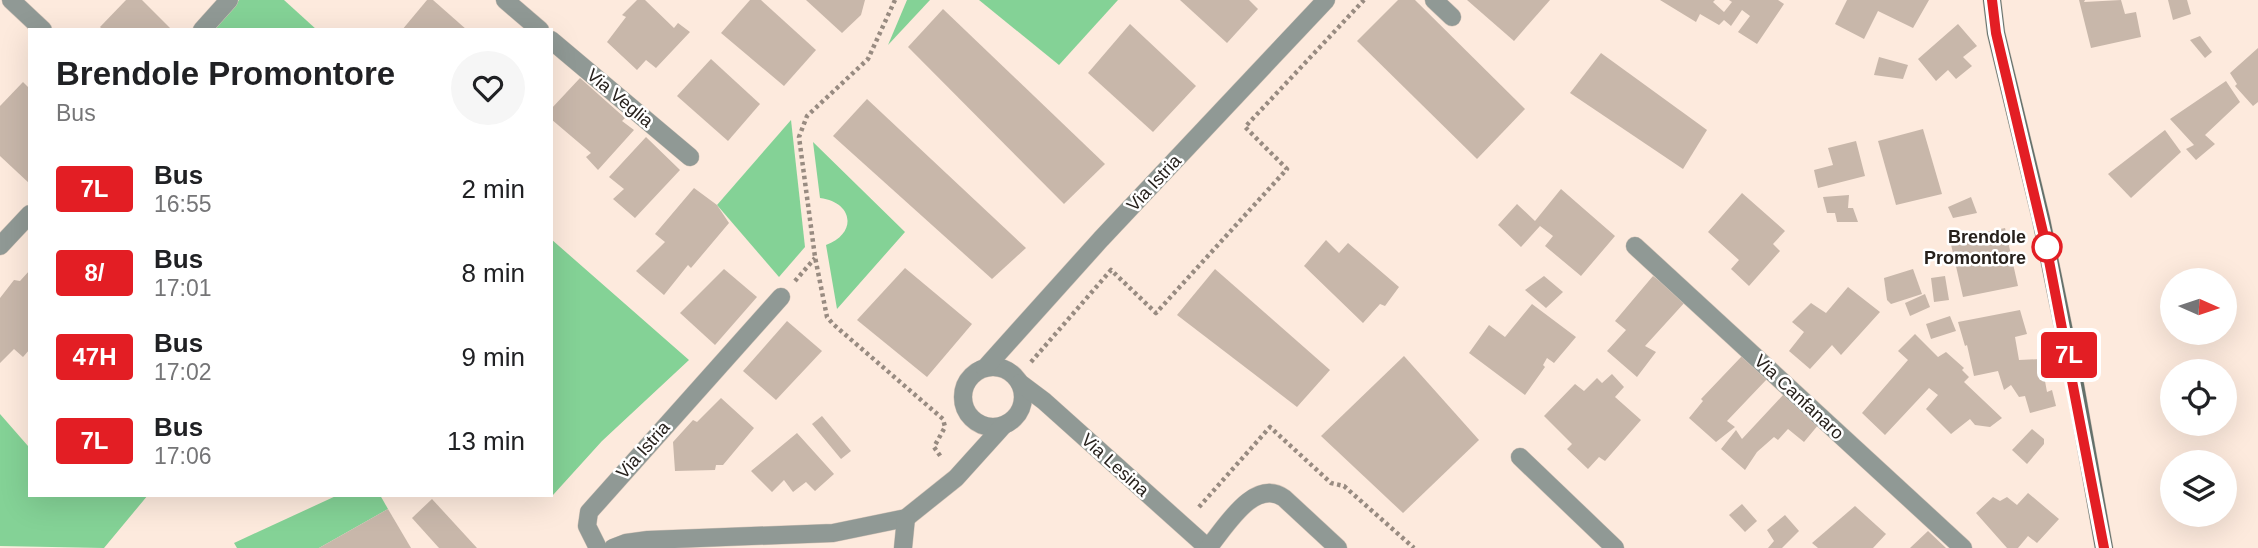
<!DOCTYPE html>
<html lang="it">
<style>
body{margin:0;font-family:Arial,sans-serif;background:#f6f6f6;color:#202124;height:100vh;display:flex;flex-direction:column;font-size:26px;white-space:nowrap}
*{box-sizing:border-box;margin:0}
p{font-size:23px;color:#757577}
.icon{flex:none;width:38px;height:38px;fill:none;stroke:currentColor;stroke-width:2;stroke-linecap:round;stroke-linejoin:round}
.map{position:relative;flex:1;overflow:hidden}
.panel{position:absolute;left:28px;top:28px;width:525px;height:469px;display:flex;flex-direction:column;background:#fff;border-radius:0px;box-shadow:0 7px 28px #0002}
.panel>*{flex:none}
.badge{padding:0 14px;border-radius:5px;font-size:24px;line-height:46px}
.needle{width:46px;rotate:93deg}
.controls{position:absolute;left:2160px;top:268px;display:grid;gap:14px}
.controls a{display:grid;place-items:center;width:77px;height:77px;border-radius:50%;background:#fff;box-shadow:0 7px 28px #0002;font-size:35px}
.map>.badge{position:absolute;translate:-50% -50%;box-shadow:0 0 0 4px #fff}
.round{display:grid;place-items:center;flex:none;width:74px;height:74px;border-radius:37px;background:#f6f6f6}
.headline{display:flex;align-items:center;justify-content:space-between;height:119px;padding:0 28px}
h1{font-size:33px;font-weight:700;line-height:52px}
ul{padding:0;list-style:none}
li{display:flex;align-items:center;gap:21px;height:84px;padding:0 28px}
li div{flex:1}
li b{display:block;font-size:26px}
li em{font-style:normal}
li .badge{min-width:77px;font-weight:700;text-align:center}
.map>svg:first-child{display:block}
</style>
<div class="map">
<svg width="2258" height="548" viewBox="0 0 2258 548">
<rect width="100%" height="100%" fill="#fdeadd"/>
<g fill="#84d296">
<path d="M239 0H284L317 30H212Z"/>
<path d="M907 0H930L888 45Z"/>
<path d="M979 0H1118L1059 65Z"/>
<path d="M791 120 805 247 779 277 717 205Z"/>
<path d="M813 142 905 232 837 309 826 245C858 233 853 202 820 198Z"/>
<path d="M551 239 689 360 602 441 553 495 551 494Z"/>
<path d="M0 414 28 446 30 444V495H148L104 548 0 546Z"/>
<path d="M338 495H380L388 509 319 548H237L234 543Z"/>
</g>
<g fill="#c8b7aa">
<path d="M126 0H142L172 30H103L100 27Z"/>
<path d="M427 0H433L467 30H402Z"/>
<path d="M637 0H645L674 28 678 23 690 32 656 68 646 60 637 70 607 42 626 17 622 15Z"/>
<path d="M750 0H761L816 50 784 86 721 33Z"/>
<path d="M806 0H865L861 15 842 33Z"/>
<path d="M1180 0H1249L1258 9 1227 43Z"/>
<path d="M1398 0H1415L1525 109 1477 159 1357 41Z"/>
<path d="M1467 0H1550L1514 41Z"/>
<path d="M1660 0H1715L1713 2 1724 12 1732 2 1729 0H1778L1784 4 1757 44 1738 32 1750 16 1742 10 1731 26 1724 20 1719 25 1700 14 1696 22Z"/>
<path d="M1847 0H1929L1913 28 1878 11 1864 39 1835 24Z"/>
<path d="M2079 0H2085L2084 2 2121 0 2125 14 2136 12 2141 37 2091 48Z"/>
<path d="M2168 0H2187L2191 14 2173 20Z"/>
<path d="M943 9 1105 164 1064 204 908 47Z"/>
<path d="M1130 24 1196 86 1153 132 1088 73Z"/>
<path d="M1958 24 1977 46 1963 57 1972 66 1956 79 1948 70 1936 81 1918 59Z"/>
<path d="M2200 36 2212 52 2205 58 2190 40Z"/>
<path d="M2258 48V102L2253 106 2235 86 2237 84 2230 73Z"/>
<path d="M1601 53 1707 130 1683 169 1570 93Z"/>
<path d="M1879 57 1908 65 1903 79 1874 75Z"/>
<path d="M711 59 760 104 728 141 677 96Z"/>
<path d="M580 78 625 118 622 121 634 130 598 170 586 157 591 153 551 119V109Z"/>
<path d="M2226 81 2240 102 2205 135 2215 144 2196 160 2186 149 2194 145 2170 119Z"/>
<path d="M23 82 30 89V184L0 156V106Z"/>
<path d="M867 99 1026 248 992 279 833 136Z"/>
<path d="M1923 129 1942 194 1896 205 1878 141Z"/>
<path d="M2165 130 2181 152 2131 198 2108 174Z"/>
<path d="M646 137 680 170 635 218 613 199 624 189 609 177Z"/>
<path d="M1856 141 1865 176 1818 188 1814 170 1833 165 1828 148Z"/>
<path d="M694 188 717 205 729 223 691 268 688 265 664 295 636 271 665 242 655 234Z"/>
<path d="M1561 189 1615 236 1581 276 1545 246 1553 236 1540 226 1521 247 1498 225 1517 204 1535 221Z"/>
<path d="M1742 193 1785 231 1773 244 1780 251 1749 286 1731 269 1739 260 1708 232Z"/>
<path d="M1849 195 1848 208H1853L1858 222H1837L1835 213H1827L1823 197Z"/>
<path d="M1971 197 1977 213 1953 218 1948 207Z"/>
<path d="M2005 228 2018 286 1963 297 1950 240Z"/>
<path d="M1326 240 1339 253 1348 243 1399 287 1385 306 1380 304 1363 323 1304 266Z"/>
<path d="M905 268 972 324 927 377 857 320Z"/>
<path d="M724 269 757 297 715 345 680 313Z"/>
<path d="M1215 269 1330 370 1297 407 1177 315Z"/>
<path d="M1913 269 1922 294 1891 304 1887 300 1884 278Z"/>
<path d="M30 270V349L23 357 14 349 0 363V298L14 280 20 281Z"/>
<path d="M1544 276 1563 292 1546 308 1525 290Z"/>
<path d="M1653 276 1686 301 1645 346 1656 352 1637 377 1607 351 1626 330 1615 321Z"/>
<path d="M1945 276 1949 300 1934 302 1931 278Z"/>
<path d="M1848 287 1880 312 1841 355 1832 345 1810 369 1789 351 1804 332 1792 322 1811 303 1826 313Z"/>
<path d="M1925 294 1930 307 1910 316 1905 303Z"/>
<path d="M1532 304 1576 337 1554 363 1547 358 1543 365 1545 367 1525 395 1469 353 1489 325 1505 337Z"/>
<path d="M2020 310 2027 334 2015 337 2019 360 2041 359 2047 392 2052 390 2056 406 2030 413 2025 396 2019 397 2011 385 2004 390 1998 371 1974 376 1967 345 1965 346 1958 322Z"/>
<path d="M1950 316 1956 331 1931 339 1926 324Z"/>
<path d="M787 321 822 351 776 400 743 371Z"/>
<path d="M1915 334 1938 357 1946 352 1964 368 1962 370 1969 377 1964 382 2002 418 1990 427 1975 425 1970 419 1951 434 1926 409 1938 395 1929 388 1885 435 1862 413 1908 360 1898 351Z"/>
<path d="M1404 356 1479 440 1403 513 1321 436Z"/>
<path d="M1742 356 1767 379 1727 421 1735 427 1716 442 1689 418 1703 401 1701 399Z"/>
<path d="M1612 374 1624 387 1615 397 1641 420 1605 461 1599 457 1588 469 1567 449 1572 444 1544 416 1575 384 1584 391 1597 378 1602 383Z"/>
<path d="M1784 394 1819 424 1804 442 1788 429 1778 440 1774 437 1757 452 1745 470 1721 449 1736 430 1742 439Z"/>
<path d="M721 398 754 428 723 465H716L715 470 675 471 673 442 693 420 697 422Z"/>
<path d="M822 416 851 451 841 459 812 424Z"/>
<path d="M2032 429 2044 439V444L2027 464 2012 450Z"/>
<path d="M797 433 834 474 815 491 806 482 793 492 784 480 772 492 751 471Z"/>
<path d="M2028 493 2059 519 2037 543 2028 536 2018 548H2007L1976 513 1993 497 2000 501 2007 497 2017 505Z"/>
<path d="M432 499 477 548H439L412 518Z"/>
<path d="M1742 504 1757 521 1745 532 1729 515Z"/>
<path d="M1855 506 1886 534 1873 548H1818L1812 543Z"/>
<path d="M388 509 411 548H319Z"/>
<path d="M1785 515 1799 531 1782 548H1768L1774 541 1767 530Z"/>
<path d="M1928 531 1946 548H1910Z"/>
</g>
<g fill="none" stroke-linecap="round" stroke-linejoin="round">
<defs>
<g id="street">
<path d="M11 0 43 30"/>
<path d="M505 0 540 30"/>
<path d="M1434 0 1452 17"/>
<path d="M202 30 229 0"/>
<path d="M551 40 690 157"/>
<path d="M0 246 30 214"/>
<path d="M1635 246 1963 548"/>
<circle cx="993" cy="397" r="30"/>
<path d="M985 368 1101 239 1326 0"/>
<path d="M1020 383 1044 401 1208 548"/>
<path d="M1520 457 1615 548"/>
<path d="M598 548 587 526 589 512 781 297"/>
<path d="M613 548 626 543 648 540 833 533 906 518 956 478 1003 426"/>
<path d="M903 548 906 518"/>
<path d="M1208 548C1225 528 1254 477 1284 498L1338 548"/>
</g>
<path id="secondary" d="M1992 0 1996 33 2041 219 2075 385 2104 548"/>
</defs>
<use href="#street" stroke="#d6c6ba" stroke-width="19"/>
<use href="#secondary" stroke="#d6c6ba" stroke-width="19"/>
<g stroke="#988b81" stroke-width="4.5" stroke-dasharray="3.5 3.5" stroke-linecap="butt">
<path d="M895 0 868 59 807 116 799 137 815 257 827 317 833 324 943 419 945 427 934 447 941 457"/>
<path d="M795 281 815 258"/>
<path d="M1031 362 1111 270 1156 313 1287 169 1245 127 1364 0"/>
<path d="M1199 507 1270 427 1331 483 1344 486 1414 548"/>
</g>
<use href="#street" stroke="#909995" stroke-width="18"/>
<use href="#secondary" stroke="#64716b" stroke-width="18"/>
</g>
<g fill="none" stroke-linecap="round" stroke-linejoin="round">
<defs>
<path id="line" d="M1992 0 1996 33 2046 245 2104 548"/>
</defs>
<use href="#line" stroke="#fff" stroke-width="16"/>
<use href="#line" stroke="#e31e24" stroke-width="10"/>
</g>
<circle fill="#fff" stroke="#e31e24" stroke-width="3.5" cx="2047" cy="247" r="14"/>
<g text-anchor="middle" stroke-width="5" stroke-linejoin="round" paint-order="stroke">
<g font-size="18" fill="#27211c" stroke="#fff">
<text transform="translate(620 98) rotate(40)" y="6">Via Veglia</text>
<text transform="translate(1154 183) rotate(-47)" y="6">Via Istria</text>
<text transform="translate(1799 397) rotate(43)" y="6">Via Canfanaro</text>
<text transform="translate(643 450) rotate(-48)" y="6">Via Istria</text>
<text transform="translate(1115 465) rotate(42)" y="6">Via Lesina</text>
</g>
<g font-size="18" font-weight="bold" fill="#27211c" stroke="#fff" text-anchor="end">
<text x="2026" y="243">Brendole<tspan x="2026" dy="21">Promontore</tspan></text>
</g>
</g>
</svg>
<div class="controls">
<a><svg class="needle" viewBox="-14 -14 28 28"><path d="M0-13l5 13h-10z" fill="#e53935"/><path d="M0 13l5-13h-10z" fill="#757577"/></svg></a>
<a><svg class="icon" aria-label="locate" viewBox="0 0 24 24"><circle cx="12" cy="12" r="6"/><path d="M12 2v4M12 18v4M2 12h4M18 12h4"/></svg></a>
<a><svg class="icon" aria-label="layers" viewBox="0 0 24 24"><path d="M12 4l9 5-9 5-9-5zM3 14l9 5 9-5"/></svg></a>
</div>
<b class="badge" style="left:2069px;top:355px;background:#e31e24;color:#fff">7L</b>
<section class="panel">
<div class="headline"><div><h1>Brendole Promontore</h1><p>Bus</p></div><a class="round"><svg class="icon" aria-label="heart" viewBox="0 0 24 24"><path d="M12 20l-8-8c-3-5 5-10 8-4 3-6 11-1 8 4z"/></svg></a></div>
<ul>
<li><span class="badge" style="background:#e31e24;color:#fff">7L</span><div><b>Bus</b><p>16:55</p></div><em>2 min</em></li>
<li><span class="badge" style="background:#e31e24;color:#fff">8/</span><div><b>Bus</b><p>17:01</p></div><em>8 min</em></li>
<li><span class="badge" style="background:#e31e24;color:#fff">47H</span><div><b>Bus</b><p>17:02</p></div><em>9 min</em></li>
<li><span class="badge" style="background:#e31e24;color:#fff">7L</span><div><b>Bus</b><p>17:06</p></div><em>13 min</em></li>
</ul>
</section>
</div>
